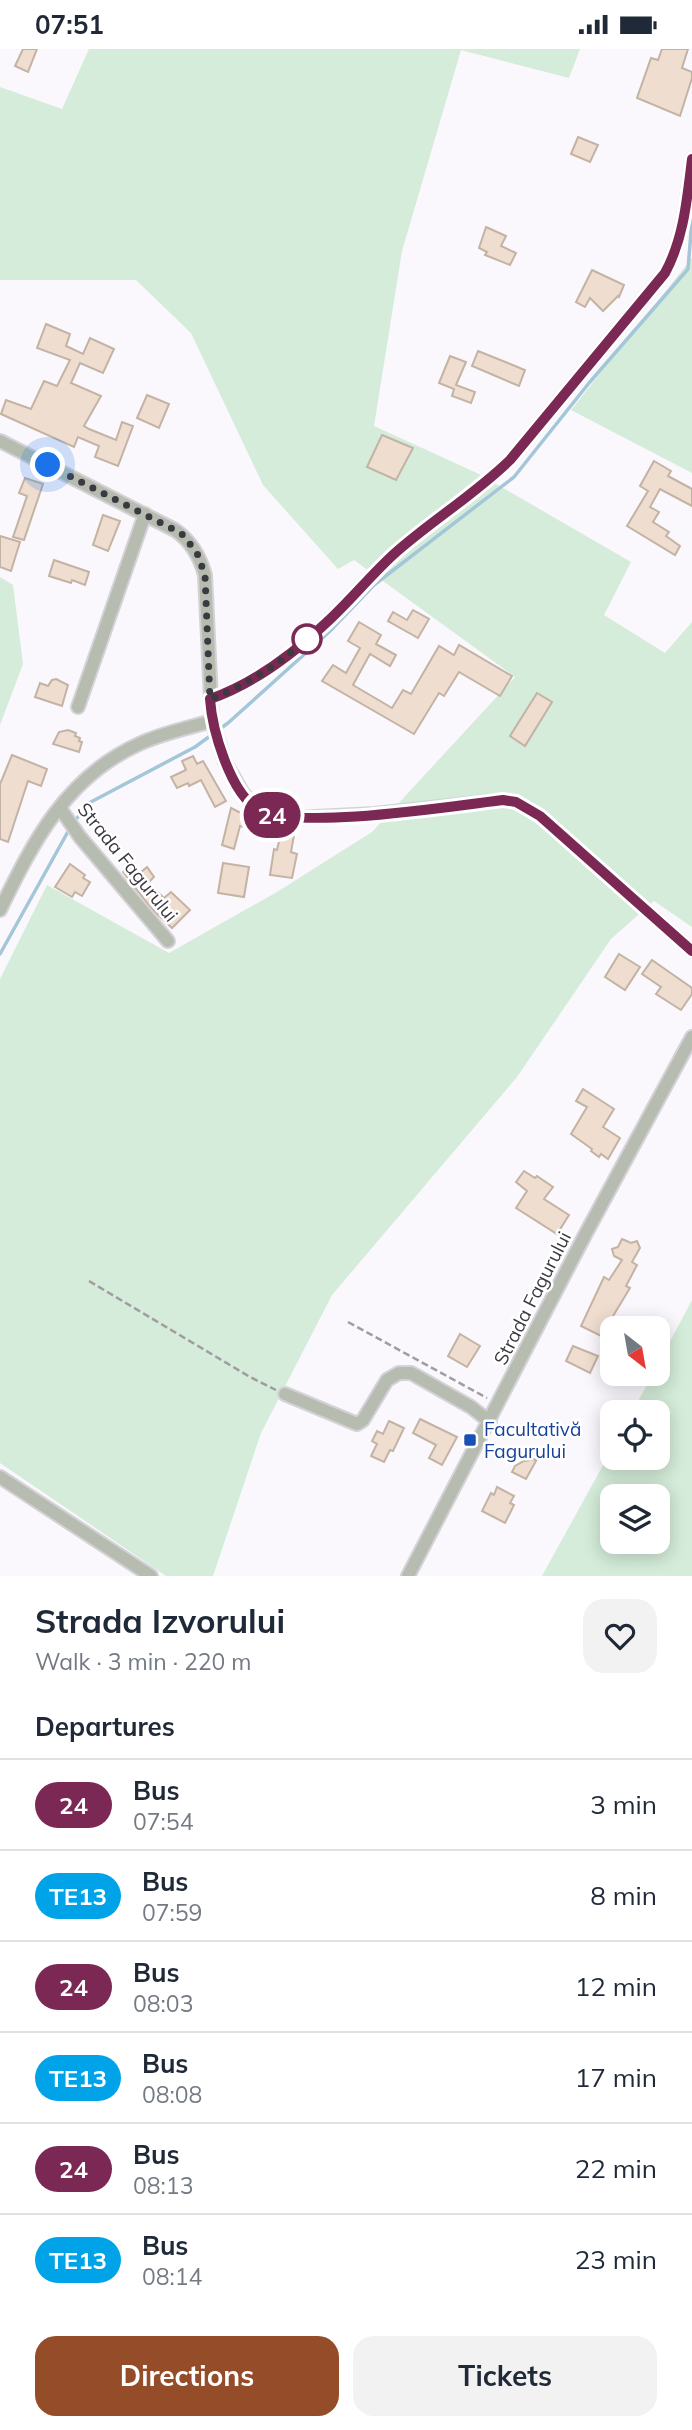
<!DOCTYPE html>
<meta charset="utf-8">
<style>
body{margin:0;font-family:Mulish,sans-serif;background:#f2f2f3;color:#1f2937;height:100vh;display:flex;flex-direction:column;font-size:26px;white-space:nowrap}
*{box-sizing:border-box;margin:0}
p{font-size:23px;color:#747a83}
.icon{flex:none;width:38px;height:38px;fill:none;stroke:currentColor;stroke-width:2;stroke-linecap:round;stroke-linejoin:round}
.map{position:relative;height:1527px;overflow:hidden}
.sheet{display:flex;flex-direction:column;background:#fff;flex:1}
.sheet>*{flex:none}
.badge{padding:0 14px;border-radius:23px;font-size:24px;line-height:46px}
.needle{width:46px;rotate:149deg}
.fabs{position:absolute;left:600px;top:1267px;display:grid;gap:14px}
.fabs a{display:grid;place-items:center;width:70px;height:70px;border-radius:14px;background:#fff;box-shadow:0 4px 18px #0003;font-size:35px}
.you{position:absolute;width:35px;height:35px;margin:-18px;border:5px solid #fff;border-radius:50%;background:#1a73e8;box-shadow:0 0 0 10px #1a73e833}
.map>.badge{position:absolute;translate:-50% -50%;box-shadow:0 0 0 4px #fff}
h2{padding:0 35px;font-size:26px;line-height:63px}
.round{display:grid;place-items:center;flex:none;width:74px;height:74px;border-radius:21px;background:#f2f2f3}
.headline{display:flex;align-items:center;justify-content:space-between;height:119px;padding:0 35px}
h1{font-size:33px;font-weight:700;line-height:52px}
.primary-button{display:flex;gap:14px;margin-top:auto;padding:14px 35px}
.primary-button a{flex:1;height:80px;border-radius:21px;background:#944c29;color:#fff;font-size:28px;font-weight:700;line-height:80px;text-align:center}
.primary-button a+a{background:#f2f2f3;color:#1f2937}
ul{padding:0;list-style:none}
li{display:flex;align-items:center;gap:21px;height:91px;padding:0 35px;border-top:2px solid #e0e1e3}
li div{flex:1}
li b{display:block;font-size:26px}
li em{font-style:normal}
li .badge{min-width:77px;font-weight:700;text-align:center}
.status{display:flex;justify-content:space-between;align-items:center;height:49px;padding:0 35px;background:#fff;direction:ltr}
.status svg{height:19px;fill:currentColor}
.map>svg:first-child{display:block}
</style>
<div class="status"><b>07:51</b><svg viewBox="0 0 49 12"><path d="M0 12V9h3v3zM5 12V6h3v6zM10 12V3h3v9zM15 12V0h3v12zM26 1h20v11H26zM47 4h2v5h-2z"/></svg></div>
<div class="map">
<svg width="692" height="1527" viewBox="0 0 692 1527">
<rect width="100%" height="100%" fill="#faf8fc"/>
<g fill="#d4ecd9" fill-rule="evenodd">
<path d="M89 0H580L569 29 461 1 402 202 374 377 479 425 631 513 604 566 665 604 692 573V878L654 852 611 890 517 1028 332 1246 261 1384 213 1527H166L0 1414V930L47 836 169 904 277 843 372 783 515 628 354 511 338 520 263 436 191 284 136 231H0V38L62 60Z"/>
<path d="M692 209V424L571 361Z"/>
<path d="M0 528 13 536 23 615 0 676Z"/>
<path d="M692 1251V1527H542L612 1400V1409H658V1363H632L653 1325H658V1315ZM612 1447H658V1493H612Z"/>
</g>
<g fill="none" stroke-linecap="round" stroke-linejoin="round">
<g stroke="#a4c6d9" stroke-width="3.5">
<path d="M74 773 89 754 195 698 228 674 329 583 374 536 514 428 589 334 688 220 692 171"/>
<path d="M0 905 70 779"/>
</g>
</g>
<g fill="#efdecf" stroke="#c3b3a4" stroke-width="2">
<path d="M23 0H37L28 23 15 17Z"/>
<path d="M662 0H688L682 19 692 23V29L680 67 637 49 651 9 658 11Z"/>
<path d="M578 88 598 96 590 113 571 105Z"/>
<path d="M486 178 506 187 501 197 516 204 510 216 485 206 487 203 479 199Z"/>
<path d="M592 221 624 236 619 248 618 247 603 262 590 249 585 258 576 253Z"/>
<path d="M46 275 70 285 66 297 83 305 90 289 114 300 103 324 80 314 71 334 101 347 84 377 89 380 116 391 122 373 133 377 118 417 95 408 99 397 78 388 74 398 1 365 6 351 31 360 44 332 57 337 70 311 37 299Z"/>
<path d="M478 302 525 321 519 337 472 317Z"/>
<path d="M450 307 466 313 456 336 475 343 471 354 452 347 454 340 439 334Z"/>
<path d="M147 346 169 355 159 379 137 369Z"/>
<path d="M382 386 413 399 396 431 367 418Z"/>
<path d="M654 412 671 422 668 427 692 440V457L660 440 650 458 659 463 653 473 669 483 666 487 680 497 675 506 627 477 648 442 640 437Z"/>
<path d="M25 429 43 435 24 491 13 488 27 447 19 444Z"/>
<path d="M103 466 120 472 108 502 93 496Z"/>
<path d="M0 487 20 493 11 522 0 518Z"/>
<path d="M54 511 89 523 85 536 72 531 71 534 49 527Z"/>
<path d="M413 561 429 570 418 589 388 572 393 563 407 571Z"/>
<path d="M359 573 381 586 376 595 396 606 390 617 370 605 353 636 392 659 403 641 411 645 439 597 454 606 459 596 512 627 500 647 459 623 444 647 439 644 414 685 322 632 333 616 346 624 360 599 348 592Z"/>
<path d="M56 630 68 636 62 657 35 648 40 634 48 637 52 631Z"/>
<path d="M537 644 552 653 525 697 510 687Z"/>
<path d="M68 681 76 684 75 687 80 689 79 692 82 693 79 703 53 695 59 683Z"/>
<path d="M12 706 47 720 41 737 28 732 8 793 0 790V735Z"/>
<path d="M193 707 197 715 203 712 226 752 215 758 201 731 189 737 188 734 177 739 171 728 186 721 182 712Z"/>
<path d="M231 759 251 769 248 779 240 777 234 800 222 796Z"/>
<path d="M281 784 294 786 291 803 297 805 292 829 270 826 274 800 277 801Z"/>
<path d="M223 814 249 818 244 848 218 844Z"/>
<path d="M70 815 85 826 83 829 90 833 82 847 75 843 72 848 55 838Z"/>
<path d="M133 815 140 824 147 818 154 828 148 834 164 849 171 843 190 861 172 879 151 859 123 823Z"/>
<path d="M619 905 640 918 625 941 605 928Z"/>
<path d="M652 911 692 939V945L681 961 656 945 661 938 642 925Z"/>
<path d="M583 1040 614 1060 603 1078 620 1089 608 1110 601 1105 599 1108 591 1102 592 1100 571 1085 587 1058 576 1052Z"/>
<path d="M524 1122 535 1129 537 1127 553 1138 544 1150 569 1166 557 1185 516 1159 527 1142 516 1133Z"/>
<path d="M622 1190 631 1194 637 1192 640 1199 632 1213 637 1216 626 1237 630 1239 601 1287 581 1277 604 1228 609 1231 622 1211 614 1207 612 1200 618 1198Z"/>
<path d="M460 1285 480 1297 467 1318 448 1307Z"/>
<path d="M573 1297 598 1307 590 1324 566 1312Z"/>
<path d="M420 1370 457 1388 442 1416 429 1409 436 1396 413 1384Z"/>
<path d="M389 1372 404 1379 393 1402 390 1401 384 1413 371 1407 377 1395 372 1392 377 1382 383 1385Z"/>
<path d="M537 1410 526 1430 512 1423 515 1417 524 1412Z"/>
<path d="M497 1438 514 1447 510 1454 514 1456 505 1474 482 1462 491 1444 494 1446Z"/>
</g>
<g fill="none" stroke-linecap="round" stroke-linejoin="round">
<defs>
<g id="minor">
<path d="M0 392 175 481C191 492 200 508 205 526L212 672 225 713 242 743 255 759 273 767 296 769 375 765 503 751 516 753 540 767 692 902"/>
<path d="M210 650C253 635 293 605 326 574 350 552 370 527 394 505 431 472 474 446 510 411L665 224C684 189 687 150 692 110"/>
<path d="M78 658 145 465"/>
<path d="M60 759 80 788 168 892"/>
<path d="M0 861C33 793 66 728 139 695 162 684 188 679 212 672"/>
<path d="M285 1345 357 1375 363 1371 387 1331 399 1324H411L471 1358 490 1373"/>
<path d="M0 1428 151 1527"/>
<path d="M408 1527 585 1186 692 988"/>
</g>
</defs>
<use href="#minor" stroke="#d4d2d7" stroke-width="16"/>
<g stroke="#9f9ca2" stroke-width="2.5" stroke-dasharray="7 3.5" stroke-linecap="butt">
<path d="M89 1232 250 1328 276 1341"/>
<path d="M348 1273 487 1349"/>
</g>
<use href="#minor" stroke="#b6bdb0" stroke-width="12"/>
</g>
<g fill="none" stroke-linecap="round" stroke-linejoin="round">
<defs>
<path id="line" d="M692 110C687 150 684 189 665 224L510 411C474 446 431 472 394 505 370 527 350 552 326 574 293 605 253 635 210 650 212 680 230 744 258 760 296 782 453 757 503 751L516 753 540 767 692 902"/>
</defs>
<use href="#line" stroke="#fff" stroke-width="16"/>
<use href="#line" stroke="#7b2854" stroke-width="10"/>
<path stroke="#3c3941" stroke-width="7" stroke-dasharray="0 12.6" d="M48 416 175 481 183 486 197 504 205 526 210 650C245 637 280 615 307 590"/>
</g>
<circle fill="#fff" stroke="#7b2854" stroke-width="3.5" cx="307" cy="590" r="14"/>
<rect fill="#1a4fb4" stroke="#fff" stroke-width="2.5" x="463" y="1384" width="14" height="14" rx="3.5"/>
<g text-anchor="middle" stroke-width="5" stroke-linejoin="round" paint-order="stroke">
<g font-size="19" fill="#3c3941" stroke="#fff">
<text transform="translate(128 813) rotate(51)" y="7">Strada Fagurului</text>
<text transform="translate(532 1249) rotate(-63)" y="7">Strada Fagurului</text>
</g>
<g font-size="19" fill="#164399" stroke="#fff" text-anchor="start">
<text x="484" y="1387">Facultativă<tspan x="484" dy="22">Fagurului</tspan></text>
</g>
</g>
</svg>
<div class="fabs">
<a><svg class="needle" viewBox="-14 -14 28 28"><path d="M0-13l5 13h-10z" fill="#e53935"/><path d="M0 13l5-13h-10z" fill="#747a83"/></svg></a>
<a><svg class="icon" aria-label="locate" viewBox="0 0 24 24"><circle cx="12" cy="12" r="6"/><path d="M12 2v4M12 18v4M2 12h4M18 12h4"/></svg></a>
<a><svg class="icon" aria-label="layers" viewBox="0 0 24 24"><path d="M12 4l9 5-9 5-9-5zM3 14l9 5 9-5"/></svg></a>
</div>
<div class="you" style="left:48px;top:416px"></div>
<b class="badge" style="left:272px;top:766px;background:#7b2854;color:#fff">24</b>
</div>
<section class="sheet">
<div class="headline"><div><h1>Strada Izvorului</h1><p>Walk · 3 min · 220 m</p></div><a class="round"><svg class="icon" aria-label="heart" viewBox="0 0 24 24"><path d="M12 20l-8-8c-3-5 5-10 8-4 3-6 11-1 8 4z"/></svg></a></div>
<h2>Departures</h2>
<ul>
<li><span class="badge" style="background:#7b2854;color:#fff">24</span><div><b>Bus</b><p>07:54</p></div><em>3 min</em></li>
<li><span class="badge" style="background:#00a3e8;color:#fff">TE13</span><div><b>Bus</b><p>07:59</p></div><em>8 min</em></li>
<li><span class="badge" style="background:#7b2854;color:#fff">24</span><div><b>Bus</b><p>08:03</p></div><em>12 min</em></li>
<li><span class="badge" style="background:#00a3e8;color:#fff">TE13</span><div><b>Bus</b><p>08:08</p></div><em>17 min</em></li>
<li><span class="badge" style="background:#7b2854;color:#fff">24</span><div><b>Bus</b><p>08:13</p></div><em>22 min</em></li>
<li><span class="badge" style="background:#00a3e8;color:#fff">TE13</span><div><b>Bus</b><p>08:14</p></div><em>23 min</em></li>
</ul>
<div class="primary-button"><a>Directions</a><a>Tickets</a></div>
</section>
